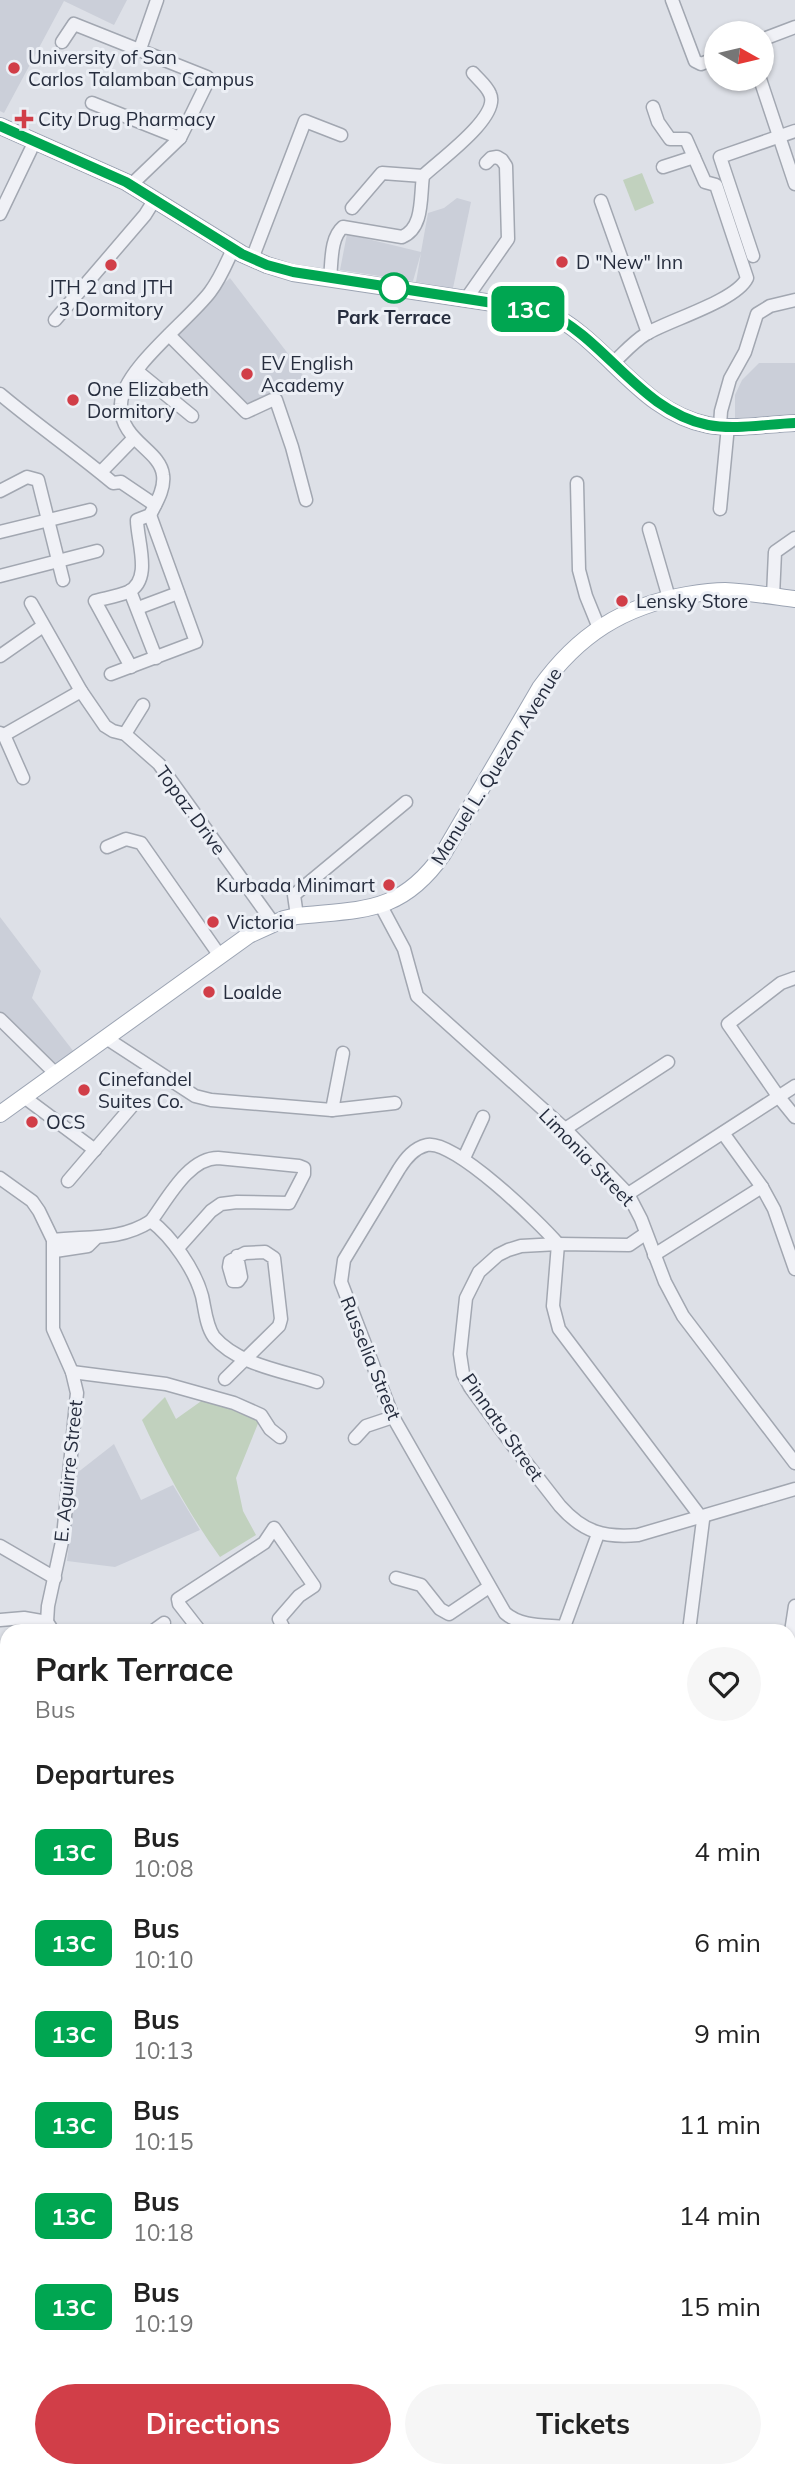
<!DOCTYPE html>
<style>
body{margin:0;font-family:Mulish,sans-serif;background:#f6f6f6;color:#222;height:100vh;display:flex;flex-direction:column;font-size:26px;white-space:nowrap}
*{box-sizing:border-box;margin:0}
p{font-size:23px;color:#767676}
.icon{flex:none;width:38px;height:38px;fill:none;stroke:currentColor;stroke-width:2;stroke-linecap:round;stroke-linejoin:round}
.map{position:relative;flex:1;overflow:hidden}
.sheet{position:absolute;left:0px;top:1624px;width:796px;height:854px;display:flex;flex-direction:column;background:#fff;border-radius:21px 21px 0 0;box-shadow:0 2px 5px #0004}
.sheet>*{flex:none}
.badge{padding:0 14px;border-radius:10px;font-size:24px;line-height:46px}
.needle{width:46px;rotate:98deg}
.buttons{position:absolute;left:704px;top:21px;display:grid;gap:14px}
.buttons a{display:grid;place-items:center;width:70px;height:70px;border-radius:50%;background:#fff;box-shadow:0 2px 5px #0004;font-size:35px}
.map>.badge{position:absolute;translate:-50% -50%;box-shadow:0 0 0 4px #fff}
h2{padding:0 35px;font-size:26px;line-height:63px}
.round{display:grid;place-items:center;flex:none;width:74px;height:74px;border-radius:37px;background:#f6f6f6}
.overview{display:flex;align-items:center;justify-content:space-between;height:119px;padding:0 35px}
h1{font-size:33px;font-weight:700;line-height:52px}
.button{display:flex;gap:14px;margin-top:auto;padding:14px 35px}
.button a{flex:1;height:80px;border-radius:42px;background:#d13e48;color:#fff;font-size:28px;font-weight:700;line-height:80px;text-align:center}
.button a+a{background:#f6f6f6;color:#222}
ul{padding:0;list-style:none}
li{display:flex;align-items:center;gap:21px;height:91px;padding:0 35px}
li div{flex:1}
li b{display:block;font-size:26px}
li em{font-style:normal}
li .badge{min-width:77px;font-weight:700;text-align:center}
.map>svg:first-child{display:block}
</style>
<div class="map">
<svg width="795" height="2478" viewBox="0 0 795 2478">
<rect width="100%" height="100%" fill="#dde0e7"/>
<g fill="#cbcfd9">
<path d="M0 0H127L114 25 64 1 4 113 0 111Z"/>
<path d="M457 198 471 202 453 288 416 282 421 253 413 281 340 270 347 234 421 252 428 213 444 208Z"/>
<path d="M230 278 289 355 306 380 252 413 172 332Z"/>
<path d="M759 363H795V416L735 418V395L742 380Z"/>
<path d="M0 917 41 971 32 998 74 1052 53 1065 0 1012Z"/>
<path d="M114 1444 141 1500 173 1485 200 1530 115 1567 67 1561 77 1473Z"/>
<path d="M0 2207 7 2218V2291L0 2280Z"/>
<path d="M789 2281 795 2289V2475L791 2478H683L678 2471H789V2390L794 2387 789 2381Z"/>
</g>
<g fill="#c1d1be">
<path d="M642 173 654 203 635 211 623 180Z"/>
<path d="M165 1397 176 1419 207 1397 259 1421 236 1478 243 1511 256 1535 220 1557C189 1514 164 1468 142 1420Z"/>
<path d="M7 1786V1865L0 1868V1788Z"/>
<path d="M486 2471 477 2478H402L397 2472Z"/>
<path d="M555 2471H678L683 2478H559Z"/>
</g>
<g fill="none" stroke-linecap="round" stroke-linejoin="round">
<g stroke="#97abc9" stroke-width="16">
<path d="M789 2202 795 2201"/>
<path d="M0 2337 7 2334"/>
</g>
<defs>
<g id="minor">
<path d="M672 0 695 61 701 64 716 58"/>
<path d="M761 40 795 27"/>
<path d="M62 42 74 24 207 77V83L180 138 131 185"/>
<path d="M140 49 157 0"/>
<path d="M760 79 795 184"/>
<path d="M92 103 180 138"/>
<path d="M663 167 694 157"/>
<path d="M601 201 648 333"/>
<path d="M352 208 382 173 423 176"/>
<path d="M0 214 35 141"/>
<path d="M753 256 720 157 795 131"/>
<path d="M252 259 305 121 341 135"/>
<path d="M330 278C332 262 330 238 343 227L402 237C424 228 420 197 423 176 437 162 501 117 490 94 487 86 478 79 473 73"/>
<path d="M466 299 508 239 506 166 502 160 497 157 491 158 486 163"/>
<path d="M55 320 145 215 155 199"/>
<path d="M169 335 246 412 272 400H276L292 447 306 500"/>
<path d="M613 363C624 353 633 342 646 334 669 320 736 301 747 278L716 185 705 182 686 139H670L658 122 653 107"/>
<path d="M137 371 192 416"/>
<path d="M0 394C37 425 76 452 113 483L121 482 155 505"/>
<path d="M720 425 721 411 730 379 745 352 757 314 770 306 795 300"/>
<path d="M101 472 134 438"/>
<path d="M577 483 579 570 586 596 599 628"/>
<path d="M0 491 27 477 38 480 63 580"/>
<path d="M720 509 728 426"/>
<path d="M649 529 669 598"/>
<path d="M0 532 90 510"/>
<path d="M0 576 97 551"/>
<path d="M130 591 156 658"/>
<path d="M773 596 775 552 795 538"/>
<path d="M31 603 81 691 105 726 113 731 125 734 159 764 274 924"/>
<path d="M138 608 178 593"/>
<path d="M0 656 43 626"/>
<path d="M131 667 95 601C106 598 118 596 128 592 153 580 137 541 137 520L150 515C156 503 165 489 163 475 160 449 119 441 121 404 122 370 189 320 210 292 220 279 226 264 233 249"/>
<path d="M111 674 196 642 150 515"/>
<path d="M0 733 4 735 23 778"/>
<path d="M125 734 143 705"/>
<path d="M4 735 81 691"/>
<path d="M107 847 126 839 141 843 220 956"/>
<path d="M381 906 404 949 417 996 565 1129 628 1194 641 1219 665 1282 683 1316 795 1463"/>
<path d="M297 916 294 895 406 802"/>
<path d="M795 978 781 983 728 1024 778 1096 795 1117"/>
<path d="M0 1019 56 1074"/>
<path d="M106 1038 195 1096 211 1100 332 1110 395 1103"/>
<path d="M24 1097 95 1150"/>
<path d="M332 1110 343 1053"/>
<path d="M565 1129 668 1062"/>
<path d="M723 1133 762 1187 774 1209 795 1269"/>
<path d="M464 1158 483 1117"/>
<path d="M0 1178 32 1201 39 1211 53 1240V1329L72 1372 77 1393 63 1537 48 1606 47 1622"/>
<path d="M68 1181 132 1106"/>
<path d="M628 1194 795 1086"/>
<path d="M151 1221C167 1200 188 1158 218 1158L299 1166 304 1168V1174L289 1203 237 1202 221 1204 211 1211 178 1248"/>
<path d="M645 1234 629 1245 558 1244 521 1246 508 1250 498 1255 479 1272 466 1298 460 1354 463 1374 470 1387 514 1447 560 1506C583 1532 604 1538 638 1535L795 1489"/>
<path d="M53 1240C88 1236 120 1241 151 1221 172 1237 195 1270 202 1296 205 1309 206 1326 214 1337 238 1365 284 1371 317 1382"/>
<path d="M55 1251 88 1246 95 1239"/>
<path d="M654 1255 762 1187"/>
<path d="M72 1372 166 1384 234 1403 261 1415 270 1429 280 1437"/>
<path d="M225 1379 279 1326 281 1319 274 1258 265 1252 245 1253 230 1261 229 1267 233 1281H238L241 1277 237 1256"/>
<path d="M355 1438 366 1426 393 1417"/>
<path d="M0 1546 55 1578"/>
<path d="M396 1578 421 1585 440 1609 449 1614 489 1587"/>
<path d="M0 1620 24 1618 47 1622 53 1631"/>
<path d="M564 1627C544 1625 521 1627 505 1613L393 1417 341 1282 344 1260 399 1169C406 1158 414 1148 427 1145 454 1139 539 1222 558 1244L553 1306 559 1329 703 1520 689 1631"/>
<path d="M153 1631 164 1623"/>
<path d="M200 1631 179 1604 178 1599 264 1543 274 1528 314 1586 299 1596 279 1619 285 1631"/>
<path d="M565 1631 564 1627 598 1534"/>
<path d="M789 1645 795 1606"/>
<path d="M789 1781 795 1782"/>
<path d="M789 1814 795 1818"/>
<path d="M789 2060 795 2058"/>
<path d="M789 2178 795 2186"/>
<path d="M19 2471 24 2478"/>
<path d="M551 2471 556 2478"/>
</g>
<g id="major">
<path d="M0 126 126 182 242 254 267 265 293 273 545 311C606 339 639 412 708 425 735 430 767 424 795 423"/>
<path d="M0 1114 249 935 284 919 297 916C363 909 401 914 443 854L540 688C578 635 623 606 687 595 699 593 712 591 725 591 748 592 772 596 795 599"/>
</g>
</defs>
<use href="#minor" stroke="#a2a7b1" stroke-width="15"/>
<use href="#major" stroke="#9ca4b3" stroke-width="18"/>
<use href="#minor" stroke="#f0f1f6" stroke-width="12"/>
<use href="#major" stroke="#fff" stroke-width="16"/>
</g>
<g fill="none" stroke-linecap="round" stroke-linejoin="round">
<defs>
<path id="line" d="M0 126 126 182 242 254 267 265 293 272 545 311C606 339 640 411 708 425 735 430 767 424 795 423"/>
</defs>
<use href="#line" stroke="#fff" stroke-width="16"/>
<use href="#line" stroke="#00a651" stroke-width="10"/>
</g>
<g fill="#d13e48" stroke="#eceff5" stroke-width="2.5">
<circle cx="14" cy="68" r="7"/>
<path d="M20.5 108.5h7v7h7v7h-7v7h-7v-7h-7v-7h7z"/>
<circle cx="562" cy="262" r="7"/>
<circle cx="111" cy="265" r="7"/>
<circle cx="247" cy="374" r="7"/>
<circle cx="73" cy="400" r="7"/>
<circle cx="622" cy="601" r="7"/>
<circle cx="389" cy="885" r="7"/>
<circle cx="213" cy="922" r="7"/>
<circle cx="209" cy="992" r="7"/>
<circle cx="84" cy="1090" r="7"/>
<circle cx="32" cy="1122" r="7"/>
</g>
<circle fill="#fff" stroke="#00a651" stroke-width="3.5" cx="394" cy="288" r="14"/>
<g text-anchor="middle" stroke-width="6" stroke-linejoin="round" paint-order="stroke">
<g font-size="19" fill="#262d3e" stroke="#eceff5" text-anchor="start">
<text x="28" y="64">University of San<tspan x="28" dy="22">Carlos Talamban Campus</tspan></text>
<text x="38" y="126">City Drug Pharmacy</text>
<text x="576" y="269">D "New" Inn</text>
<text x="111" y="294" text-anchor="middle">JTH 2 and JTH<tspan x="111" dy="22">3 Dormitory</tspan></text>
<text x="261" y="370">EV English<tspan x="261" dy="22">Academy</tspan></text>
<text x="87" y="396">One Elizabeth<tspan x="87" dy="22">Dormitory</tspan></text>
<text x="636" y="608">Lensky Store</text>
<text x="375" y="892" text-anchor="end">Kurbada Minimart</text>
<text x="227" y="929">Victoria</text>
<text x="223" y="999">Loalde</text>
<text x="98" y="1086">Cinefandel<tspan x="98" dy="22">Suites Co.</tspan></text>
<text x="46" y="1129">OCS</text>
</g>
<g font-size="19" font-weight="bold" fill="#262d3e" stroke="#eceff5">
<text x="394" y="324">Park Terrace</text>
</g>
<g font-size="19" fill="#262d3e" stroke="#eceff5">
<text transform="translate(496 766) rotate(-58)" y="7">Manuel L. Quezon Avenue</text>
<text transform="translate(191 810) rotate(54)" y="7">Topaz Drive</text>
<text transform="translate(587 1157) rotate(46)" y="7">Limonia Street</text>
<text transform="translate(371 1358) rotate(68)" y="7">Russelia Street</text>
<text transform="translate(503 1427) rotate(55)" y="7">Pinnata Street</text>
<text transform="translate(68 1471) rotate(-84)" y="7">E. Aguirre Street</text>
</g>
</g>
</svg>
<div class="buttons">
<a><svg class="needle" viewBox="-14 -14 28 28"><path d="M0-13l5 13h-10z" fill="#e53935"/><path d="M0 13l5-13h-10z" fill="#767676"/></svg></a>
</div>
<b class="badge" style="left:528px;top:309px;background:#00a651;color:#fff">13C</b>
<section class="sheet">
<div class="overview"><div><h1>Park Terrace</h1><p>Bus</p></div><a class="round"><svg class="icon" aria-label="heart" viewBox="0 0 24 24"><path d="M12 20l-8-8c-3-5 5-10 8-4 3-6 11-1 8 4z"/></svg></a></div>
<h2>Departures</h2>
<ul>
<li><span class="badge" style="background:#00a651;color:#fff">13C</span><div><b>Bus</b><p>10:08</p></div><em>4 min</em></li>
<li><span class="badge" style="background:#00a651;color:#fff">13C</span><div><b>Bus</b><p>10:10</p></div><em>6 min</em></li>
<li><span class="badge" style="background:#00a651;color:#fff">13C</span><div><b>Bus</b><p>10:13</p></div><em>9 min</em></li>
<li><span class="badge" style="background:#00a651;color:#fff">13C</span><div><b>Bus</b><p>10:15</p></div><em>11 min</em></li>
<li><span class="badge" style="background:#00a651;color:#fff">13C</span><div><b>Bus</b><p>10:18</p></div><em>14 min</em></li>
<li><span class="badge" style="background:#00a651;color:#fff">13C</span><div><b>Bus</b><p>10:19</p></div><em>15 min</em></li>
</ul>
<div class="button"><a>Directions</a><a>Tickets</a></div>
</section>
</div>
